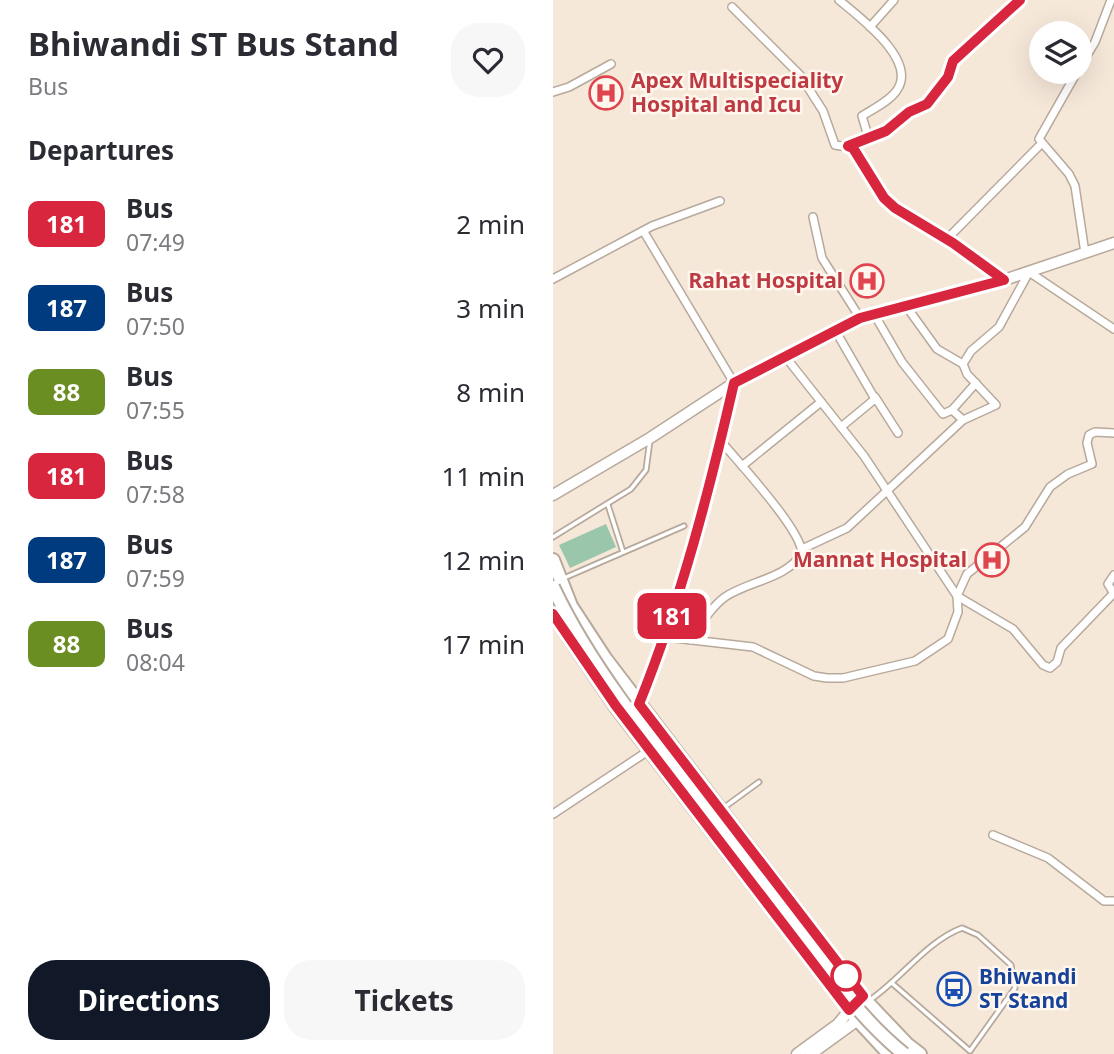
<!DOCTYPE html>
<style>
body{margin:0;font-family:"Noto Sans",sans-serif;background:#f7f7f7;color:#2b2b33;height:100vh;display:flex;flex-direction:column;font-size:26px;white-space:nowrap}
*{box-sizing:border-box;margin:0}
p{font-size:23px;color:#7c7c81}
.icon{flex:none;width:38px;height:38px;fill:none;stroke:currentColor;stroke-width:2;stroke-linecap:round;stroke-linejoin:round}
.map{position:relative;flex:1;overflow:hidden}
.drawer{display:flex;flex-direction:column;background:#fff;width:553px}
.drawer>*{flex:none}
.badge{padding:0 14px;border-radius:10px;font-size:24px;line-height:46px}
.controls{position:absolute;left:476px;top:21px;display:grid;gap:14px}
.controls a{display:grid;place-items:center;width:63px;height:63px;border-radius:50%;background:#fff;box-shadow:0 7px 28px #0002;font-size:35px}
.map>.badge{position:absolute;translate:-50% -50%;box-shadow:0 0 0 4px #fff}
h2{padding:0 28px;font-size:26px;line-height:63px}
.round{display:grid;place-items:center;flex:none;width:74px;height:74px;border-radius:28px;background:#f7f7f7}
.head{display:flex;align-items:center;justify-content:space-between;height:119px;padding:0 28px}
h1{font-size:33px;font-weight:700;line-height:52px}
.button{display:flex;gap:14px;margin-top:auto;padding:14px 28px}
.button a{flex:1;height:80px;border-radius:28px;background:#111827;color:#fff;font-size:28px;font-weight:700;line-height:80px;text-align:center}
.button a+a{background:#f7f7f7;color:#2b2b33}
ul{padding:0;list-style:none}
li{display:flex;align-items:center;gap:21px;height:84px;padding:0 28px}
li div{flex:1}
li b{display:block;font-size:26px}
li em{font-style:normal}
li .badge{min-width:77px;font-weight:700;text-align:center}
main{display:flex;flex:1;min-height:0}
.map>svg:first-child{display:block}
</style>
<main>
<section class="drawer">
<div class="head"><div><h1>Bhiwandi ST Bus Stand</h1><p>Bus</p></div><a class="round"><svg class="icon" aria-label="heart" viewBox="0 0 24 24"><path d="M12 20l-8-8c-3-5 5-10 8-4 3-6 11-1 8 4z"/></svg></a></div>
<h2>Departures</h2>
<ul>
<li><span class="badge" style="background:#d7263d;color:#fff">181</span><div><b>Bus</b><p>07:49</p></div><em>2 min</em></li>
<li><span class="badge" style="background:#003b80;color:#fff">187</span><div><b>Bus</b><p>07:50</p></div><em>3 min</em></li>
<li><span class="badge" style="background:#6b8e23;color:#fff">88</span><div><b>Bus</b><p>07:55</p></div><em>8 min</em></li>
<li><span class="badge" style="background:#d7263d;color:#fff">181</span><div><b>Bus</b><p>07:58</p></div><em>11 min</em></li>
<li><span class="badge" style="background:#003b80;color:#fff">187</span><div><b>Bus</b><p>07:59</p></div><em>12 min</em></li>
<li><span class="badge" style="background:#6b8e23;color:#fff">88</span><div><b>Bus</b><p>08:04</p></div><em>17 min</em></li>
</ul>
<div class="button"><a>Directions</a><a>Tickets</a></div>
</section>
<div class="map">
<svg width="561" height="1054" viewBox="0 0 561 1054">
<rect width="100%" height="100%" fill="#f6e8d9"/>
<path fill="#9ac7ac" d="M53 524 63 547 17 568 6 545Z"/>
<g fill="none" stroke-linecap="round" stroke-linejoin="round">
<defs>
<g id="lane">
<path d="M55 505 70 552"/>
<path d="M0 537 78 489 93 470 97 440"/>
<path d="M11 578 131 526"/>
<path d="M169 809 206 782"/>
<path d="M317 1000C348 979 374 941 409 928L425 935 458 965 462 988 417 1051 340 984"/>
</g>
<g id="street">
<path d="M286 0C306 17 365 60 344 90 337 101 320 109 309 116L315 136 295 146"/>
<path d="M179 7 247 75 270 111 282 145 300 148 331 198 342 208 400 243 451 280"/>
<path d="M317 27 341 0"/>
<path d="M527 67 542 42 558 0"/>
<path d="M524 72 486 139 516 174 522 186 532 253"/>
<path d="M0 92 16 87 58 64"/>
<path d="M315 136 333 131 356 112 374 104 395 77 400 61 467 0"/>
<path d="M260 217 269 258 307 318"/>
<path d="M91 232 181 383"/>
<path d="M394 239 488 144"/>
<path d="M0 279 99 226 167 201"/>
<path d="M353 306 384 349 410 364"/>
<path d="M321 314 349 362 390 414 399 410"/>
<path d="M282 330 322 399 288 427"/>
<path d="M231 355 311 456 404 596 460 629 490 665 497 668 504 662 508 648 560 594"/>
<path d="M322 397 345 433"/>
<path d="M410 420 399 410 423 383"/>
<path d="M189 466 268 402"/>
<path d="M249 549 294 528 410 420 443 405 414 374 410 364 418 351 446 327 476 272 561 329"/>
<path d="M561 575 555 584 561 594"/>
<path d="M113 637 200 647 261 676 274 678H290L362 661 395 639 405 612 404 596 414 574 472 527 497 487 515 474 539 464 534 443 536 435 542 432 561 433"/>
<path d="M137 640C147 626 157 608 172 597 195 581 234 579 249 553 248 529 185 462 167 440"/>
<path d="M0 814 98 749"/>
<path d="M440 835 495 858 551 901H561"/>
</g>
<g id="secondary">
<path d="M0 495 97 438 181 383 307 318 451 280 561 243"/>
<path d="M85 707C129 603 155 493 181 383"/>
<path d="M244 1054 285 1024 299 1007"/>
<path d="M258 1054 309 1017"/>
</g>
<g id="highway">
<path d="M0 560 18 606 52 658 314 1002 354 1044 367 1054"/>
<path d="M0 614 63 707 301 1016 336 1054"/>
</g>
</defs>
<use href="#lane" stroke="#b7a99b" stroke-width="7"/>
<use href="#street" stroke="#b7a99b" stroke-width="10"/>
<use href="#secondary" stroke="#b7a99b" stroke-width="13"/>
<use href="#highway" stroke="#b7a99b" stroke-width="16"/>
<use href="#lane" stroke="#fff" stroke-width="3.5"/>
<use href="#street" stroke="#fff" stroke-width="7"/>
<use href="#secondary" stroke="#fff" stroke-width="10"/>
<use href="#highway" stroke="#fff" stroke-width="12"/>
<defs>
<path id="highway-bridge" d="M0 587C47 688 135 784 204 873 250 933 291 1006 351 1054"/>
</defs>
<use href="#highway-bridge" stroke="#b7a99b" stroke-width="16" stroke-linecap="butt"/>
<use href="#highway-bridge" stroke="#fff" stroke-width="12"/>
</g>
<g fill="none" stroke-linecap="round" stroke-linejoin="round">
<defs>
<path id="line" d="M0 614 63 706 296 1010 310 996 86 704C128 600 156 492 181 383L307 318 451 280 400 243 342 208 331 198 300 148 295 146 333 131 356 112 374 104 395 77 400 61 467 0"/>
</defs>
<use href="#line" stroke="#fff" stroke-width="16"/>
<use href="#line" stroke="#d7263d" stroke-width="10"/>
</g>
<defs>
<symbol id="hospital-ring" viewBox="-11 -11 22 22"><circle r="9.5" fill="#fff6ed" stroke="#e0444e" stroke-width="1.5"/><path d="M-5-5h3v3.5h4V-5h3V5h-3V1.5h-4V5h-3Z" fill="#e0444e"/></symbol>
<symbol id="bus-ring" viewBox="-11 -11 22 22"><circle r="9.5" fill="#fff6ed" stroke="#1a4fb4" stroke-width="1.5"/><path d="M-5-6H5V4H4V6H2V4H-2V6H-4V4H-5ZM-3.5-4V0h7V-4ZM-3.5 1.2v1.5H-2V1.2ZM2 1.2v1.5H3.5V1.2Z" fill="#1a4fb4"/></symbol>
</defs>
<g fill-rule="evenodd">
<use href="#hospital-ring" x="34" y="74" width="38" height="38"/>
<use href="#hospital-ring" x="295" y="262" width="38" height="38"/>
<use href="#hospital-ring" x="420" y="541" width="38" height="38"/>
<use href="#bus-ring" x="382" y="970" width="38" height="38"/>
</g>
<circle fill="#fff" stroke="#d7263d" stroke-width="3.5" cx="293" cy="976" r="14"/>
<g text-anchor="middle" stroke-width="5" stroke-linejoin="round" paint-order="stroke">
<g font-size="21" font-weight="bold" fill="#be3a42" stroke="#fff6ed" text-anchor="end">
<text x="78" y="88" text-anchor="start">Apex Multispeciality<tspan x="78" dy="24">Hospital and Icu</tspan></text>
<text x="290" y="288">Rahat Hospital</text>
<text x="414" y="567">Mannat Hospital</text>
</g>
<g font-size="21" font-weight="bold" fill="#164399" stroke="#fff6ed" text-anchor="start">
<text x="426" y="984">Bhiwandi<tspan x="426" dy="24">ST Stand</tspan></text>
</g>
</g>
</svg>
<div class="controls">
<a><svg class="icon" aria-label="layers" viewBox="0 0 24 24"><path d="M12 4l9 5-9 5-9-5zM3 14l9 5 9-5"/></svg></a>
</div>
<b class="badge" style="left:119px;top:616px;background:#d7263d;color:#fff">181</b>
</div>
</main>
